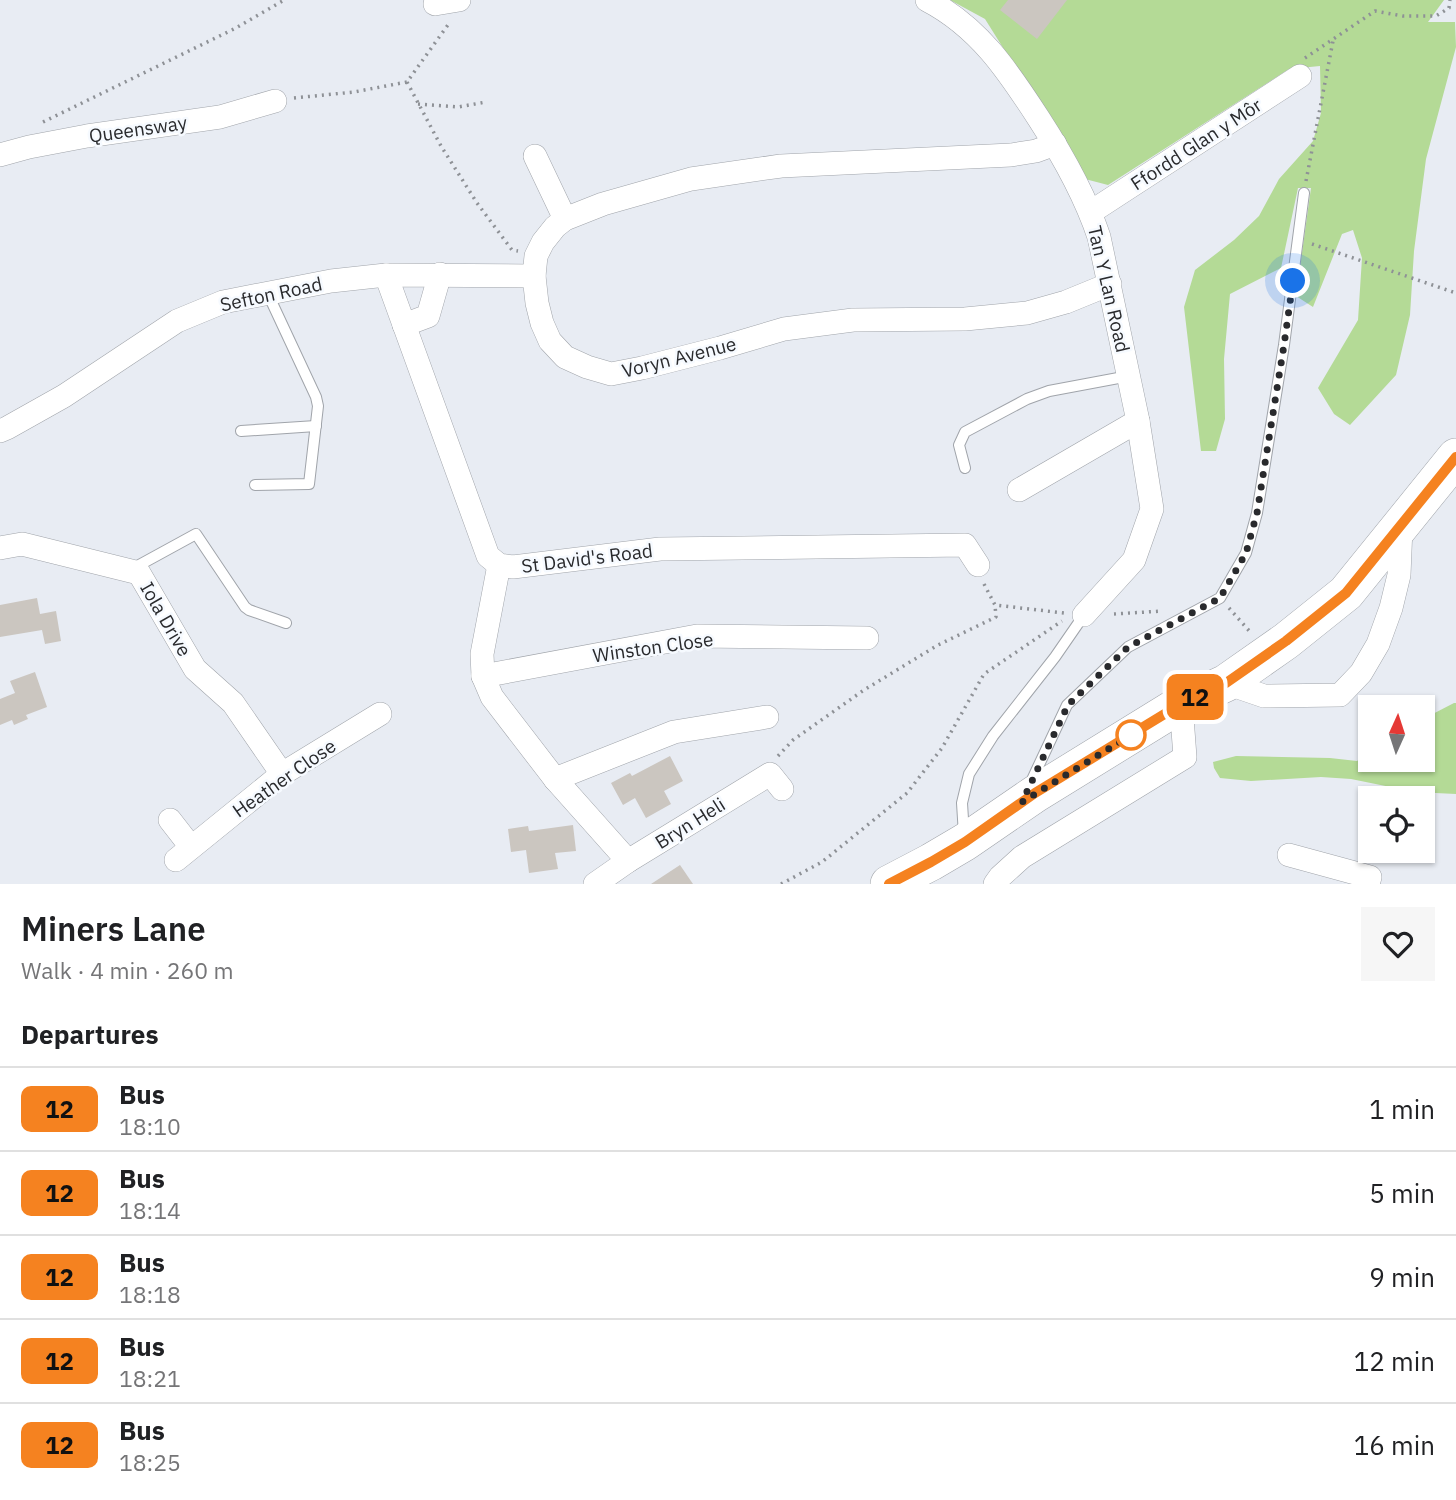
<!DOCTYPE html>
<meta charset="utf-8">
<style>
body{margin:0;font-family:"IBM Plex Sans",sans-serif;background:#f6f6f6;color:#202124;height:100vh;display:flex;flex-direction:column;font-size:26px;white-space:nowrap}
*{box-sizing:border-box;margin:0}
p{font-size:23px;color:#757577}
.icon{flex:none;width:38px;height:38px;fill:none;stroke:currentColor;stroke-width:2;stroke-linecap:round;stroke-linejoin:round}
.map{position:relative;height:884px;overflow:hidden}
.details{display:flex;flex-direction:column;background:#fff;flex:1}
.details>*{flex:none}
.badge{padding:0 14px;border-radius:10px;font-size:24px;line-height:46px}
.needle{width:46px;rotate:3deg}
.tools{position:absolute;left:1358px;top:695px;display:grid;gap:14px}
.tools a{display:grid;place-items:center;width:77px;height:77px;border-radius:0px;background:#fff;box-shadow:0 2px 5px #0004;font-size:35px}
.you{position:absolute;width:35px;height:35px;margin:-18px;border:5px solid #fff;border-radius:50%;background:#1a73e8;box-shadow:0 0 0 10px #1a73e833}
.map>.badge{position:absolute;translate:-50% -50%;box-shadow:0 0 0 4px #fff}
h2{padding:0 21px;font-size:26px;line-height:63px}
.round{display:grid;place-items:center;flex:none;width:74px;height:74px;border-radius:0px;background:#f6f6f6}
.summary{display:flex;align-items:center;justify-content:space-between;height:119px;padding:0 21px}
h1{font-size:33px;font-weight:600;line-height:52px}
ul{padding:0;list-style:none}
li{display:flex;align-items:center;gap:21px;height:84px;padding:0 21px;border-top:2px solid #e0e0e0}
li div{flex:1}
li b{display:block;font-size:26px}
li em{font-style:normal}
li .badge{min-width:77px;font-weight:700;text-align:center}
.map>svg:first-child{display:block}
</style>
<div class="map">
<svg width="1456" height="884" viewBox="0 0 1456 884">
<rect width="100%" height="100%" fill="#e8ecf3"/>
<g fill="#b4da96">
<path d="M950 0H1444L1428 22H1455L1456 47 1426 159 1414 251 1410 315 1396 375 1350 425 1334 414 1318 388 1358 320 1362 258 1353 230 1342 234 1313 307 1296 296 1311 188H1298L1281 268 1230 294 1224 359 1225 419 1216 451H1201L1184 307 1195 270 1234 240 1259 216 1279 179 1313 141 1321 113 1320 66 1289 69 1108 185 1085 179 985 19Z"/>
<path d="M1454 703H1456V794L1415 792 1351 779 1321 777 1251 781 1220 778 1214 768 1213 762 1236 756 1330 758 1357 761 1370 751V760H1423V719Z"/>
</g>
<g fill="#cbc6c0">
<path d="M1008 0H1067L1037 39 1000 10Z"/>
<path d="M37 598 40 614 56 611 61 641 45 644 42 630 0 637V605Z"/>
<path d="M35 672 47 707 26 715 28 719 14 725 12 720 0 725V699L15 693 10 681Z"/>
<path d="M670 756 683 781 664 791 671 804 646 818 635 798 623 805 611 783 630 773 632 776Z"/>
<path d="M573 825 576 851 555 853 558 869 529 873 526 850 511 852 508 829 528 826 529 831Z"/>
<path d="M680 865 693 884H651Z"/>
</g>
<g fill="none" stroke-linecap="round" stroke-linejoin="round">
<defs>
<g id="lane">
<path d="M241 431 316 426"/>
<path d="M965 468 959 445 965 432 1027 399 1049 391 1129 376"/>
<path d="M255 485 309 484 318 406 316 397 267 292"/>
<path d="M132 569 196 534 245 607 249 610 286 623"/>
<path d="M1030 784 1067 705 1128 647 1220 598 1246 553 1257 513 1284 345 1304 193"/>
<path d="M964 835 962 803 969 774 993 736 1055 657 1084 615"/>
</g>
<g id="street">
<path d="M927 0C979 27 1008 71 1039 119 1063 156 1085 195 1099 237L1138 421 1152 509 1134 560 1084 615"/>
<path d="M435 4 459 0"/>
<path d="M1055 144 1036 151 1011 155 781 166 691 179 603 204 565 219 555 227 543 242 536 256 534 276 537 303 542 323 550 341 565 357 587 367 611 374 642 368 720 348 784 329 853 320 965 319 1027 313 1066 302 1110 284"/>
<path d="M0 155 29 147 87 136 220 117 275 101"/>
<path d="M535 156 565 219"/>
<path d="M1091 212 1300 76"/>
<path d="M386 275 488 556 499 565 513 567 660 549 965 545 978 565"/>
<path d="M404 325 428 316 440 274"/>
<path d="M0 431 7 428 64 396 177 321 223 302 331 281 386 275 534 276"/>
<path d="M1019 490 1138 421"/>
<path d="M0 548 22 544 139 573 195 669 233 703 282 774"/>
<path d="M499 565 482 654 483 676 492 697 555 779 628 861"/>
<path d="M483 676 697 636 867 638"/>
<path d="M1226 683 1264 696 1340 695 1361 673 1378 644 1391 608 1399 575 1401 527"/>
<path d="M555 779 674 732 767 717"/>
<path d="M170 820 191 847"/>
<path d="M1289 855 1370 877 1368 884"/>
<path d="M176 860 282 774 380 714"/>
<path d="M595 884 628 861 770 774 782 789"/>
<path d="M995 884 1000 877 1022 857 1185 757 1181 704"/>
</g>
<path id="primary" d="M889 884 931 862 965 842 1035 794 1181 704 1226 683 1286 641 1346 593 1456 457"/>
</defs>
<use href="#lane" stroke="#a0a4aa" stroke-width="12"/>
<use href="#street" stroke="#a0a4aa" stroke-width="24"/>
<use href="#primary" stroke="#a0a4aa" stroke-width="38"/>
<g stroke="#8e9196" stroke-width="3.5" stroke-dasharray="2 5" stroke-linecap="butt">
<path d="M1305 58 1375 11 1403 16H1436L1449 8 1450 0"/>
<path d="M407 82 441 146 477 203 512 250 518 251"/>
<path d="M294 98 354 92 407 82 450 22"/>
<path d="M418 104 458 107 486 102"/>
<path d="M43 122 236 28 284 0"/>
<path d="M1306 181 1333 41"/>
<path d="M1312 244 1456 293"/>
<path d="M984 584 995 605 1064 613"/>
<path d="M1229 608 1252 634"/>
<path d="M1114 614 1162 611"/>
<path d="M778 756 793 740 864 690 938 645 996 617 995 605"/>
<path d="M781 884 822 862 907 793 942 748 984 674 1062 621"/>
</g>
<use href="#lane" stroke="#fff" stroke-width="10"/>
<use href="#street" stroke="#fff" stroke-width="23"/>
<use href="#primary" stroke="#fff" stroke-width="37"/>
</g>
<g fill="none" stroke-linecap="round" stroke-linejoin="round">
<defs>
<path id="line" d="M889 884 931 862 965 842 1035 793 1181 704 1226 683 1286 641 1346 593 1456 457"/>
</defs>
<use href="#line" stroke="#fff" stroke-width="16"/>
<use href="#line" stroke="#f58220" stroke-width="10"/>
<path stroke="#292a2d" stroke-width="7" stroke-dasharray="0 12.6" d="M1131 735 1136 732 1022 802 1068 705 1128 647 1220 598 1246 553 1257 513 1284 345 1293 281"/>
</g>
<circle fill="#fff" stroke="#f58220" stroke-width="3.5" cx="1131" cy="735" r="14"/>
<g text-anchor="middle" stroke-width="5" stroke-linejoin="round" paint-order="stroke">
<g font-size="19" fill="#292a2d" stroke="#f6faff">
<text transform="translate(138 129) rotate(-8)" y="7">Queensway</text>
<text transform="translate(1196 144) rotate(-33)" y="7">Ffordd Glan y Môr</text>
<text transform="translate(1109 289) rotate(77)" y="7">Tan Y Lan Road</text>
<text transform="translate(271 294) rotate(-12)" y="7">Sefton Road</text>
<text transform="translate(679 357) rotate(-14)" y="7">Voryn Avenue</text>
<text transform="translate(587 558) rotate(-7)" y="7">St David's Road</text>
<text transform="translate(166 619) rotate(60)" y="7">Iola Drive</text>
<text transform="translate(653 647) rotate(-8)" y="7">Winston Close</text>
<text transform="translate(284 778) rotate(-35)" y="7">Heather Close</text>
<text transform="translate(690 823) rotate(-32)" y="7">Bryn Heli</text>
</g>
</g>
</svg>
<div class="tools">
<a><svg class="needle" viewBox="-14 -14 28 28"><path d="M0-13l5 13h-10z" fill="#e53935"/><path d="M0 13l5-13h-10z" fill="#757577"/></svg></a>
<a><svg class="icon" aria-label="locate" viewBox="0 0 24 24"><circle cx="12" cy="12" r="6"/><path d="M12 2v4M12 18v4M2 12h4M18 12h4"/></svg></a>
</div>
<div class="you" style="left:1293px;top:281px"></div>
<b class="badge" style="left:1195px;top:697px;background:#f58220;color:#111">12</b>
</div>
<section class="details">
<div class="summary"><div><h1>Miners Lane</h1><p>Walk · 4 min · 260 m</p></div><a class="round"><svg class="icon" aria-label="heart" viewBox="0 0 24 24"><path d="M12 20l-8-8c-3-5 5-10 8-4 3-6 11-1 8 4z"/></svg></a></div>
<h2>Departures</h2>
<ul>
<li><span class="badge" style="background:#f58220;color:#111">12</span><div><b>Bus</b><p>18:10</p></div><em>1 min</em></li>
<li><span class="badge" style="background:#f58220;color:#111">12</span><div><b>Bus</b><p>18:14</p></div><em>5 min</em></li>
<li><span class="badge" style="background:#f58220;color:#111">12</span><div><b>Bus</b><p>18:18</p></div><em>9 min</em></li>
<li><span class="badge" style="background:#f58220;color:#111">12</span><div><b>Bus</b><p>18:21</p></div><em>12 min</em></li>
<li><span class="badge" style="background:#f58220;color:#111">12</span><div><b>Bus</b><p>18:25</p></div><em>16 min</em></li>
</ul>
</section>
